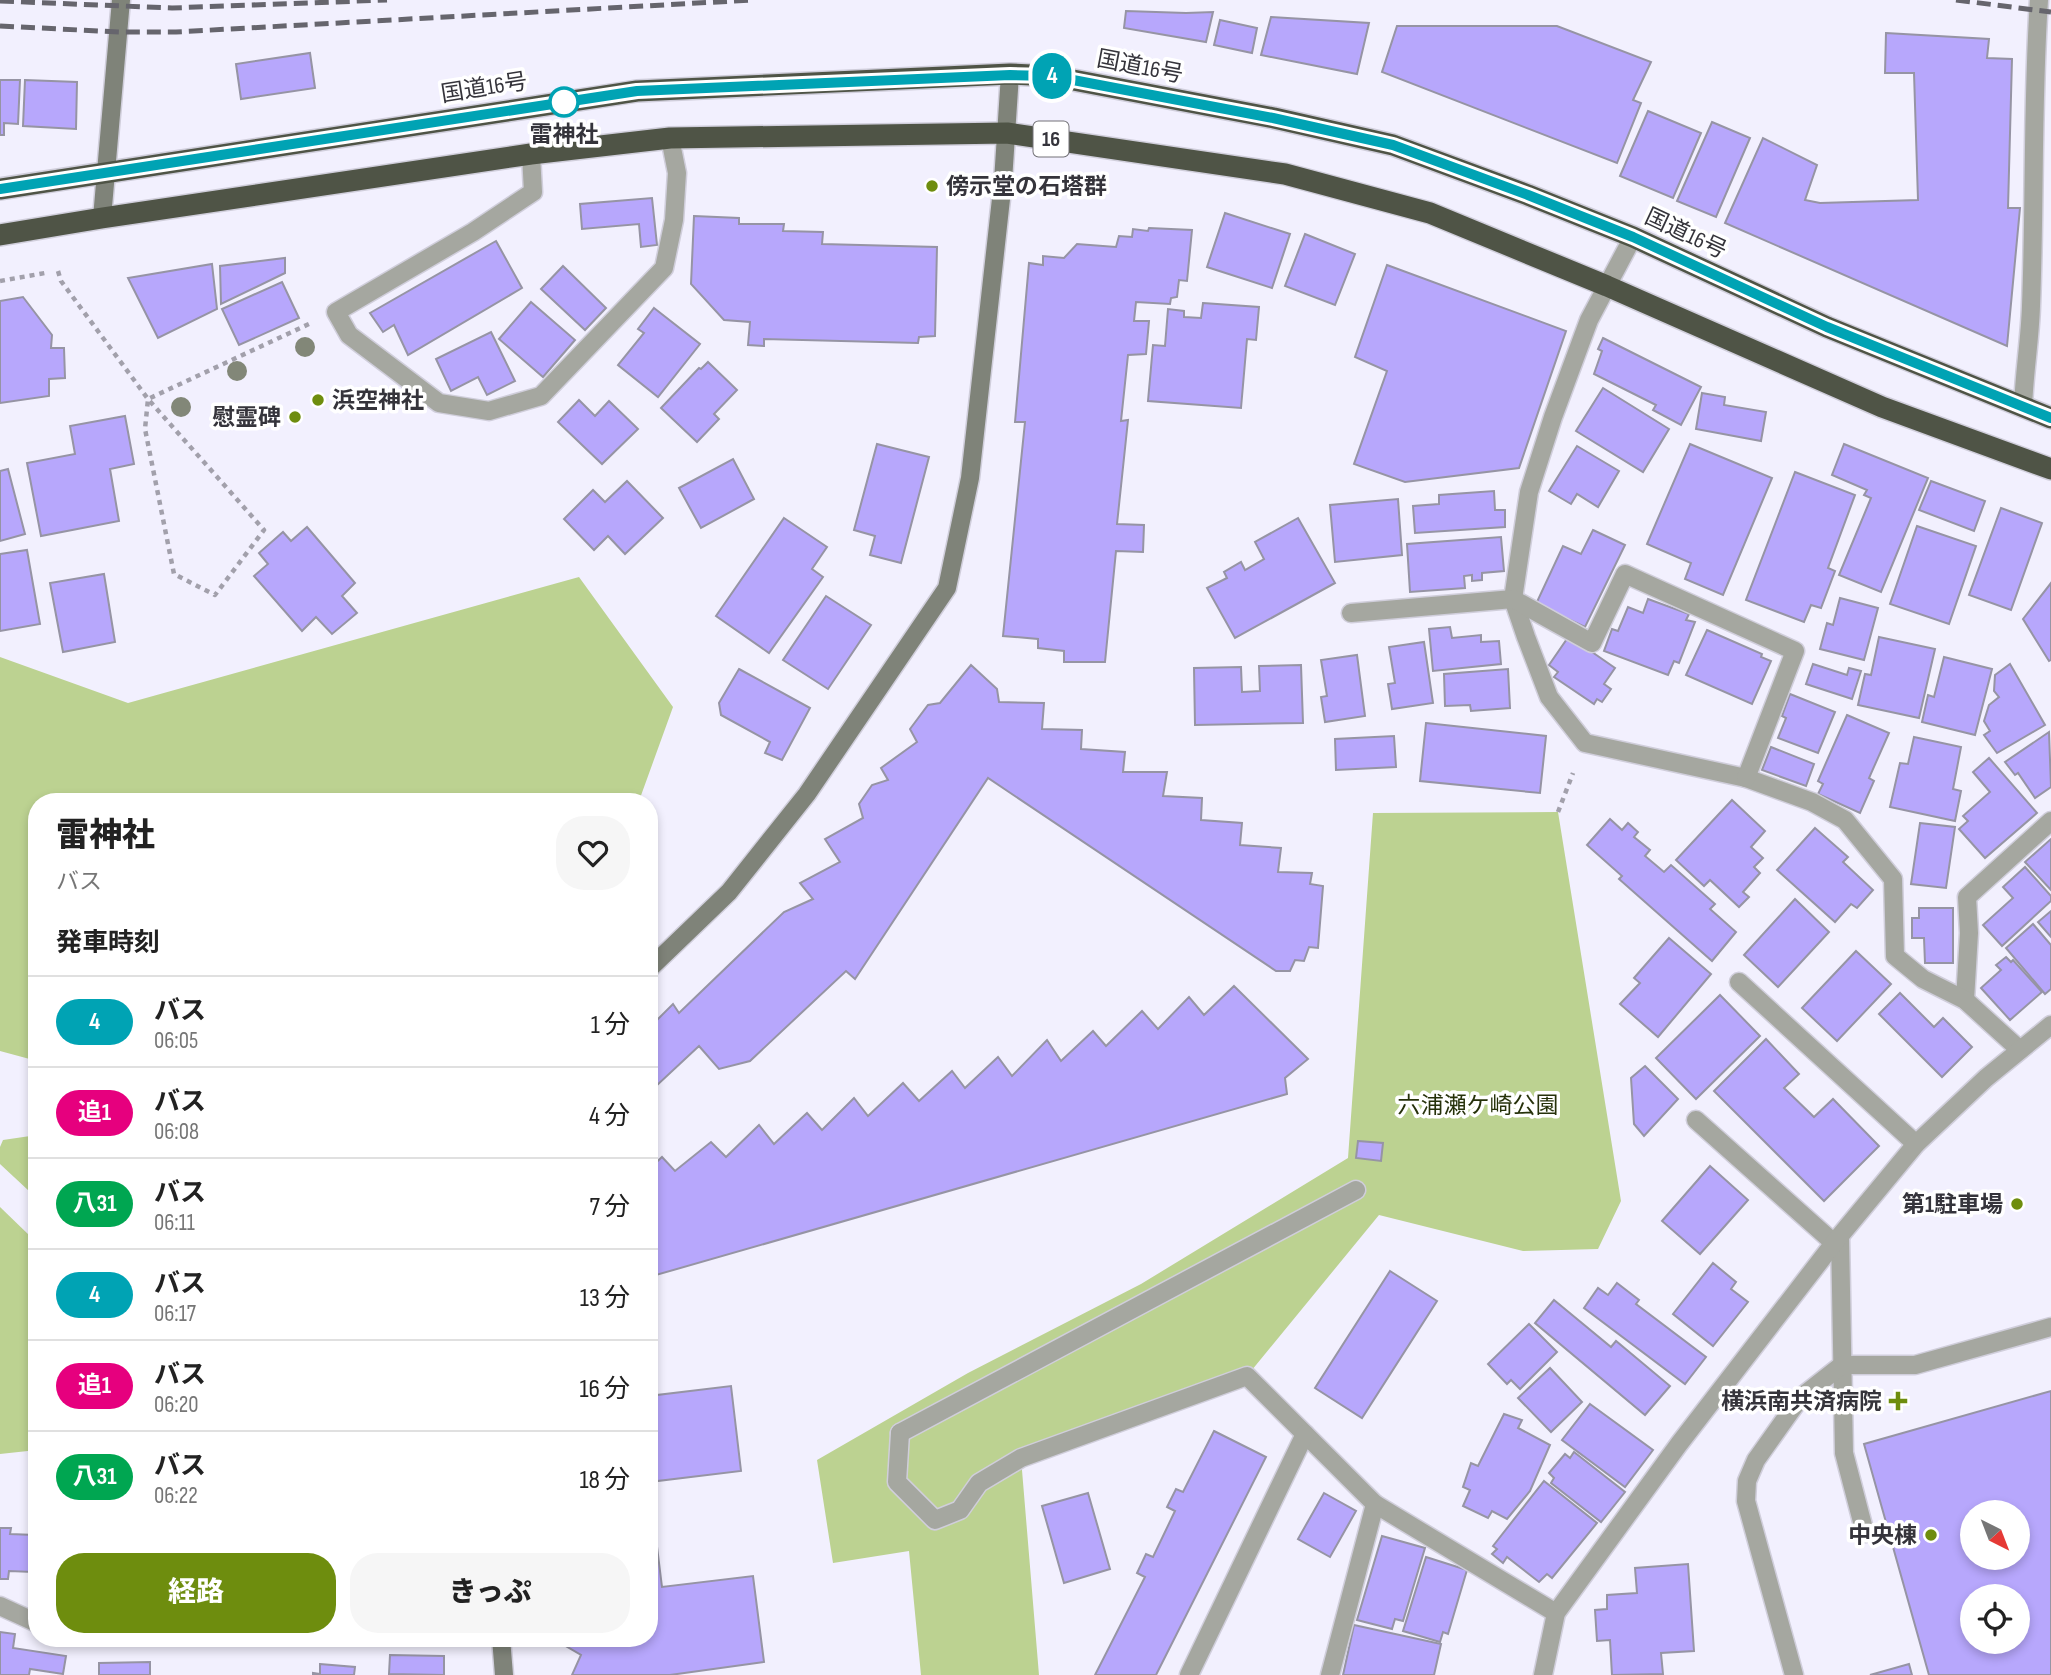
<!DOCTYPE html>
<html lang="ja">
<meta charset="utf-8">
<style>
body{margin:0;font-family:"Sofia Sans Condensed","Noto Sans JP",sans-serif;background:#f6f6f6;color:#222;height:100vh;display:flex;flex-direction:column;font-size:26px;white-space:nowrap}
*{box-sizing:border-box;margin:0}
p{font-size:23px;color:#767676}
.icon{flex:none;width:38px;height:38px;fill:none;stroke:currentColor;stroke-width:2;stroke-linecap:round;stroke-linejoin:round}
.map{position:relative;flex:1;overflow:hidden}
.details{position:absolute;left:28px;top:793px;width:630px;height:854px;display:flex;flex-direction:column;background:#fff;border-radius:28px;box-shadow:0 4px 10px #0003}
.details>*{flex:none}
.badge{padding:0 14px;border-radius:23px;font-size:24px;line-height:46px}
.needle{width:46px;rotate:138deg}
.buttons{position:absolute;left:1960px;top:1500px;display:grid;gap:14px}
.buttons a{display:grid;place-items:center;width:70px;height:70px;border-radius:50%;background:#fff;box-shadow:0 4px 10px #0003;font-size:35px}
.map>.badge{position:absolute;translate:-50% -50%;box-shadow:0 0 0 4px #fff}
h2{padding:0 28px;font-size:26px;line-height:63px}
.round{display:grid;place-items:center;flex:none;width:74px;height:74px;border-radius:28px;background:#f6f6f6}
.overview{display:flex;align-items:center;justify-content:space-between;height:119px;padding:0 28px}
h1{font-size:33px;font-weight:800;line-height:52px}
.action{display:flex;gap:14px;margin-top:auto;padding:14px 28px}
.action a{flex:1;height:80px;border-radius:28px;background:#6e8d0e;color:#fff;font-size:28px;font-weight:800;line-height:80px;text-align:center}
.action a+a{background:#f6f6f6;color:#222}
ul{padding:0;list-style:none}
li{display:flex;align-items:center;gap:21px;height:91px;padding:0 28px;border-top:2px solid #e0e0e0}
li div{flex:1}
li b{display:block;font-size:26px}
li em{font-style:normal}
li .badge{min-width:77px;font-weight:700;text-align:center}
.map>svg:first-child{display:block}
</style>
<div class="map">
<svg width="2051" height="1675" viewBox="0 0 2051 1675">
<rect width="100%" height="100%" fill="#f2f0fe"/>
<g fill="#bcd291">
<path d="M579 577 673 707 639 801 37 802V1061L0 1051V657L128 703Z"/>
<path d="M1558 812 1621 1201 1598 1249 1523 1251 1379 1215 1247 1376 1021 1458 1039 1675H921L909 1551 833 1563 817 1460 968 1373 1141 1284 1348 1158 1373 813Z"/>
<path d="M37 1135V1204L29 1191 0 1164V1147L3 1140Z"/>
<path d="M0 1207 30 1236 37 1259V1450L0 1454Z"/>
</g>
<g fill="#b7a7fc" stroke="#9694a4" stroke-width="2" fill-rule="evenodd">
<path d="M1126 11 1186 13 1213 12 1206 42 1124 28Z"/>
<path d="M1271 17 1369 23 1357 74 1261 55Z"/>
<path d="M1220 20 1257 28 1252 53 1214 45Z"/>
<path d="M1397 26H1557L1651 62 1633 100 1641 103 1617 163 1382 72Z"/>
<path d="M1886 33 1989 39 1987 58 2012 59 2008 208H2020L2007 346 1725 223 1763 138 1817 165 1805 200 1820 203 1918 200 1914 73H1885Z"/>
<path d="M310 53 315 88 241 99 236 64Z"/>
<path d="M0 80H20L18 124 4 123V135H0Z"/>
<path d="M25 80 77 82 76 129 23 126Z"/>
<path d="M1648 111 1701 133 1673 198 1620 176Z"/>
<path d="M1712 122 1750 138 1716 217 1677 201Z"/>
<path d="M652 198 657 245 641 247 639 224 582 229 580 204Z"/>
<path d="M1225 213 1290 234 1272 288 1207 267Z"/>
<path d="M694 216 739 218V224H784L783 231 823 232 822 244 937 247 935 336 919 337 918 343 764 339V346L748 345 750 322 724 320 691 284Z"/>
<path d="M1149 228 1192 230 1187 281 1179 280 1177 297 1171 298 1170 304 1136 302 1134 321H1149L1146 354 1128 355 1121 421 1128 420 1117 524 1144 525 1143 552 1116 551 1105 662H1064V651L1038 648V639L1003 636 1025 422H1015L1029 263 1043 265V256L1064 258 1077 244 1116 247 1119 236 1132 237 1133 229 1148 231Z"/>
<path d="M1305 234 1355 254 1335 305 1285 286Z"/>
<path d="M496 241 522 288 408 355 394 325 383 332 370 313Z"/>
<path d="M285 258V273L221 304 220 266Z"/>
<path d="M212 264 217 309 158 338 128 278Z"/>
<path d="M1387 265 1566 331 1519 468 1405 482 1354 464 1387 371 1355 357Z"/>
<path d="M563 266 606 308 585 330 541 289Z"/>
<path d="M282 282 299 318 239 345 222 309Z"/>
<path d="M23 297 52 335 51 348H64L65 378 49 379V396L0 403V301Z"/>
<path d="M531 302 575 340 543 377 499 339Z"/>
<path d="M1203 303 1259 307 1256 340 1247 339 1241 408 1148 401 1153 345 1165 346 1168 309 1184 311V317L1201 318Z"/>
<path d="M654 308 700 344 658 397 618 365 644 333 638 329Z"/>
<path d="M491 332 515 381 487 395 478 377 451 391 436 359Z"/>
<path d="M1603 338 1701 387 1681 425 1653 410 1656 405 1594 374 1602 351 1598 349Z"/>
<path d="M708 362 737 390 714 414 719 419 697 442 661 408 699 368 701 369Z"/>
<path d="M1603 388 1669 429 1643 472 1576 431Z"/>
<path d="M1702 393 1725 397 1724 405 1766 412 1761 441 1696 429Z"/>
<path d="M579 400 595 416 609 401 638 429 602 464 558 422Z"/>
<path d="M125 416 134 464 110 469 119 521 41 536 27 463 75 454 70 426Z"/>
<path d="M877 444 929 457 901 563 870 555 875 536 854 530Z"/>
<path d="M1690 444 1772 478 1723 595 1685 579 1691 563 1647 544Z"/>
<path d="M1844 444 1928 478 1881 592 1839 575 1871 498 1864 495 1867 490 1832 475Z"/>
<path d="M1577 446 1619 471 1598 507 1577 494 1571 504 1549 491Z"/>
<path d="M733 459 754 499 701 528 679 488Z"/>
<path d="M8 469 25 534 0 541V471Z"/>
<path d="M1795 472 1855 495 1828 568 1835 571 1821 608 1811 605 1804 622 1746 600Z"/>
<path d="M627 481 663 518 625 554 608 536 594 550 564 519 593 490 605 502Z"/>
<path d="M1931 481 1985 501 1974 531 1919 510Z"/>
<path d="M1494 491 1495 510H1505V527L1415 533 1413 506 1439 504V495Z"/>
<path d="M1398 499 1402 555 1335 562 1330 505Z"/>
<path d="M2001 508 2042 523 2011 610 1969 595Z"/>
<path d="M784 518 827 547 812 569 823 577 769 653 716 616Z"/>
<path d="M1298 518 1335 583 1235 638 1207 588 1227 578 1224 572 1241 562 1245 570 1264 559 1255 542Z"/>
<path d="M1917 526 1976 546 1949 624 1890 604Z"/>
<path d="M307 527 355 583 342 596 357 613 332 634 316 617 302 631 254 576 268 564 259 553 283 532 291 541Z"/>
<path d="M1593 530 1625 545 1585 627 1536 604 1563 546 1581 554Z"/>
<path d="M1501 537 1504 571 1482 573V580L1472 581V575L1464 576 1465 588 1410 592 1407 544Z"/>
<path d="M27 550 40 624 0 631V554Z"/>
<path d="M104 574 115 642 63 652 50 583Z"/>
<path d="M2051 583V660L2049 661 2023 619Z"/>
<path d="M826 596 871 625 828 689 783 660Z"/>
<path d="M1840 598 1878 608 1864 660 1820 649 1827 623 1833 625Z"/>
<path d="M1648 599 1689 614 1686 620 1695 622 1679 663 1674 661 1668 675 1604 651 1612 629 1618 631 1628 607 1643 613Z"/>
<path d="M1450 627 1452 638 1481 635V642L1499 641 1501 664 1433 671 1429 629Z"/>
<path d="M1707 630 1762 654 1761 657 1771 661 1752 704 1686 675Z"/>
<path d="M1569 636 1615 668 1604 684 1611 689 1602 702 1597 699 1594 704 1554 677 1558 672 1549 665Z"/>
<path d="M1879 637 1935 649 1919 718 1858 705 1865 674 1871 675Z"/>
<path d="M1424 642 1433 703 1392 709 1388 684 1395 683 1389 647Z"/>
<path d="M1357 655 1365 716 1325 722 1321 697 1327 696 1321 660Z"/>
<path d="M1944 657 1992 669 1975 735 1922 722 1928 695 1934 697Z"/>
<path d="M1813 664 1847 675 1849 668 1861 671 1852 699 1806 684Z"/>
<path d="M2010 664 2045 725 1997 753 1984 735 1990 731 1984 721 1989 705 1999 697 1994 691 1995 675Z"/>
<path d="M971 665 997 689 999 702 1044 703 1042 729 1082 730 1081 749 1125 752 1123 772H1167L1163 796 1202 798 1201 820 1242 823 1240 845 1281 848 1278 872 1312 873 1310 884 1323 886 1318 948 1309 947 1304 961 1295 960 1290 971H1276L988 778 855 979 846 971 750 1061 719 1069 699 1046 654 1088 649 1084V1028L673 1004 679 1013 784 912 813 899 800 883 840 862 825 839 863 818 859 804 872 785 888 780 881 768 917 742 910 729 928 705 940 703Z"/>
<path d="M1301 665 1303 723 1195 725 1194 668 1241 667 1242 692 1260 691 1259 666Z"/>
<path d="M739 669 810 708 782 760 765 753 770 742 721 715 719 703Z"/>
<path d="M1508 669 1510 708 1471 711 1470 705 1445 706 1444 674Z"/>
<path d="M1790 694 1835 712 1818 753 1778 738 1786 718 1782 716Z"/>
<path d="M1847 715 1889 733 1869 778 1874 781 1860 813 1818 794 1823 784 1818 781Z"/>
<path d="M1426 723 1546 736 1540 793 1420 781Z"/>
<path d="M2049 732 2051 787 2035 798 2018 773 2015 775 2005 762Z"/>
<path d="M1394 736 1396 767 1336 770 1335 739Z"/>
<path d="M1914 737 1961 747 1953 789 1961 791 1955 821 1890 807 1900 763 1908 764Z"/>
<path d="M1771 747 1814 764 1806 786 1762 770Z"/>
<path d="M1989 758 2037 813 1985 858 1959 829 1968 821 1963 816 1990 792 1973 772Z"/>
<path d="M1732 800 1765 831 1751 847 1763 858 1754 867 1760 873 1743 892 1749 897 1739 907 1710 880 1704 886 1676 860Z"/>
<path d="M1610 819 1622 830 1628 823 1638 832 1634 837 1650 850 1645 856 1664 872 1671 865 1715 904 1710 909 1736 932 1712 961 1619 879 1622 876 1587 845Z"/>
<path d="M1920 823 1955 827 1946 888 1911 884Z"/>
<path d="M1815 828 1848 857 1843 862 1873 890 1857 908 1851 904 1835 922 1777 870Z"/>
<path d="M2051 839V890L2025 862Z"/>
<path d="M2025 867 2051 896V901L2002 946 1983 925 2013 898 2003 887Z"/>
<path d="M1795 899 1829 932 1778 987 1744 955Z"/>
<path d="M1919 908H1953V963H1925L1924 938H1912V918H1919Z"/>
<path d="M2051 911V937L2038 922Z"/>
<path d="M2033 924 2051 945V989L2045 994 2006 948Z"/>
<path d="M1669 938 1711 974 1658 1037 1620 1004 1640 983 1634 978Z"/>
<path d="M1856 951 1891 984 1837 1041 1802 1008Z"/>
<path d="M2006 957 2011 962 2013 960 2042 992 2010 1020 1981 988 2001 970 1996 965Z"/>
<path d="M1234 986 1308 1059 1285 1078 1287 1094 649 1277V1169L662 1157 675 1171 711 1142 726 1157 759 1125 774 1144 807 1113 822 1130 854 1098 868 1116 903 1083 919 1101 952 1071 965 1088 998 1057 1012 1076 1047 1040 1061 1061 1093 1031 1106 1046 1142 1011 1158 1029 1189 997 1204 1015Z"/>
<path d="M1900 993 1934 1027 1943 1018 1972 1047 1942 1077 1879 1014Z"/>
<path d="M1720 995 1760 1036 1696 1099 1656 1058Z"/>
<path d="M1766 1039 1799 1074 1784 1088 1814 1117 1833 1099 1879 1146 1824 1201 1714 1091Z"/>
<path d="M1645 1066 1678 1099 1644 1136 1634 1124 1631 1078Z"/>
<path d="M1358 1141 1383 1143 1381 1161 1356 1158Z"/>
<path d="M1710 1166 1748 1200 1700 1254 1662 1221Z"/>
<path d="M1713 1263 1736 1282 1731 1289 1748 1302 1713 1346 1673 1314Z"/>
<path d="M1390 1271 1437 1301 1362 1418 1315 1388Z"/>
<path d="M1617 1283 1639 1300 1636 1304 1706 1357 1685 1384 1584 1308 1598 1288 1608 1295Z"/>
<path d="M1554 1300 1611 1347 1616 1341 1670 1386 1645 1415 1535 1323Z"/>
<path d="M1529 1324 1557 1352 1520 1389 1511 1380 1507 1384 1488 1364Z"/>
<path d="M1550 1368 1582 1402 1551 1432 1518 1398Z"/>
<path d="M731 1386 741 1471 649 1482V1396Z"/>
<path d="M2051 1391V1675H1929L1864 1444ZM1972 1512H2018V1558H1972ZM1972 1596H2018V1642H1972Z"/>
<path d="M1590 1404 1653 1450 1625 1487 1562 1440Z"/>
<path d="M1504 1414 1522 1420 1518 1428 1550 1445 1530 1491 1507 1519 1492 1511 1488 1518 1463 1506 1470 1490 1463 1487 1471 1463 1478 1466Z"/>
<path d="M1214 1431 1266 1457 1156 1675H1095L1145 1577 1137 1573 1146 1554 1153 1557 1175 1511 1167 1507 1176 1489 1183 1492Z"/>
<path d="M1574 1452 1625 1492 1601 1522 1551 1483 1554 1478 1549 1473 1565 1454 1570 1458Z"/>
<path d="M1544 1481 1597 1523 1552 1578 1547 1574 1539 1582 1507 1557 1503 1563 1492 1554 1497 1549 1493 1546Z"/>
<path d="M649 1482 662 1587 753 1576 764 1662 670 1675H572L581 1655 559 1642 561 1638H649Z"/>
<path d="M1088 1493 1110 1569 1064 1583 1042 1506Z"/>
<path d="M1324 1493 1356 1511 1330 1557 1298 1539Z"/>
<path d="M0 1528H11L10 1534 35 1535 33 1572 9 1571 8 1579H0Z"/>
<path d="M1382 1536 1425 1548 1403 1621 1395 1619 1392 1629 1357 1620Z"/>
<path d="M1426 1557 1467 1570 1448 1634 1443 1632 1440 1642 1403 1631Z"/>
<path d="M1688 1564 1694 1651 1661 1653 1663 1674 1612 1675 1610 1640 1597 1641 1595 1610 1607 1609V1595L1637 1593 1635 1568Z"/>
<path d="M1354 1625 1441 1644 1434 1675H1343Z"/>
<path d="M0 1632 15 1634 13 1648 66 1656 63 1674 30 1669 29 1675H0Z"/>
<path d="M390 1655 444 1656V1675L389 1674Z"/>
<path d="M150 1662V1675H99V1663Z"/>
<path d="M320 1664 355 1667 354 1675H313V1673L320 1674Z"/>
<path d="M1909 1664 1912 1675H1870Z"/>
</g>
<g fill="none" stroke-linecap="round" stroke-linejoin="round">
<defs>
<g id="lane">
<path d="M1965 1000 1969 933 1967 897 2051 821"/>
<path d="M1696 1120 1834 1243"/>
<path d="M1840 1236 1844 1453 1865 1533"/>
<path d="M900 1433 1356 1190"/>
<path d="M1794 1675 1746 1501 1747 1481 1756 1460 1800 1398 1842 1365H1915L2051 1327"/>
</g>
<g id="street">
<path d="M531 154 533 192 473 232 336 312 349 335 439 403 489 411 541 396 664 268 674 220 677 173 670 138"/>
<path d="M1633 237 1589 320 1553 417 1529 492 1513 599 1526 637 1549 697 1585 743 1746 778 1812 802 1845 820 1893 879 1895 956 1923 979 1965 1000 2020 1050"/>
<path d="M2023 408C2024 374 2030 340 2031 306 2035 204 2032 102 2039 0"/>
<path d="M1351 613 1513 599 1592 643 1625 574 1795 651 1746 778"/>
<path d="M1739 982 1916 1144"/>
<path d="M900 1433 897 1482 935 1520 960 1510 979 1483 1021 1458 1247 1376 1375 1504 1556 1613"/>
<path d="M0 1606 37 1623"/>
<path d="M1189 1675 1305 1434"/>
<path d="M1330 1675 1375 1504"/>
<path d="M1543 1675 1556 1613 1679 1444 1834 1243 1916 1144 1986 1078 2051 1025"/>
</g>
<g id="secondary">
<path d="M102 218 121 0"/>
<path d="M649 969 729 892 807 794 947 588 970 478 1003 181 1010 74"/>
<path d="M501 1638 504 1675"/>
</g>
<g id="highway">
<path d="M0 189 637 91 1010 74 1052 76 1274 118 1393 145 1528 195 1633 237 1827 327 2051 418"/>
<path d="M0 235 102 218 531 154 670 138 1007 133 1285 174 1430 213 1607 286 1882 407 2051 469"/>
</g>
</defs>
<use href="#lane" stroke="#d0cedb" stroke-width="21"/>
<use href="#street" stroke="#d0cedb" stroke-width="21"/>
<use href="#secondary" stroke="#d0cedb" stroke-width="21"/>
<use href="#highway" stroke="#d0cedb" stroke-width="24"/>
<g stroke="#a2a0ab" stroke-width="4.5" stroke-dasharray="5 5" stroke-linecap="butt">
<path d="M58 271 61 281 148 399 264 530 215 595 174 574 145 429 148 399 309 324"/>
<path d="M0 281 45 273"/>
<path d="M1558 812 1573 773"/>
</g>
<use href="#lane" stroke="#a5a7a0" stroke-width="18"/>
<use href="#street" stroke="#a5a7a0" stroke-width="18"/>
<use href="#secondary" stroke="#7f8379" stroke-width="18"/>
<use href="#highway" stroke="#4f5446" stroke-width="21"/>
<g stroke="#66656d" stroke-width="5" stroke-dasharray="14 7" stroke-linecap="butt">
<path d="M1956 0 2051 12"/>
<path d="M0 1 172 8 387 0"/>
<path d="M0 26 119 32H176L752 0"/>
</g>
</g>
<g fill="#828778">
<circle cx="305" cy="347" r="10"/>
<circle cx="237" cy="371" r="10"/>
<circle cx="181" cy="407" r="10"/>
</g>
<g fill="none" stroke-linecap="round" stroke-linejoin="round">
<defs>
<path id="line" d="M0 189 637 91 1010 75 1052 76 1273 118 1393 145 1528 195 1633 237 1827 327 2051 418"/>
</defs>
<use href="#line" stroke="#fff" stroke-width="16"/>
<use href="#line" stroke="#00a3b4" stroke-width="10"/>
</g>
<circle fill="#fff" stroke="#00a3b4" stroke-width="3.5" cx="564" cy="102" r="14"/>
<g fill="#6e8d0e" stroke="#fff" stroke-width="2.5">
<circle cx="932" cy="186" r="7"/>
<circle cx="318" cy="400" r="7"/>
<circle cx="295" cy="417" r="7"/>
<circle cx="2017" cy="1204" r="7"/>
<path d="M1894.5 1390.5h7v7h7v7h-7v7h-7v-7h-7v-7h7z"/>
<circle cx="1931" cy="1535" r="7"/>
</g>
<g text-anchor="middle" stroke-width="7" stroke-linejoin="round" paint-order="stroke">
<rect fill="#fff" stroke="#727176" stroke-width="2" x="1033.5" y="121.5" width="35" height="35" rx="5"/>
<g font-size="21" font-weight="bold" fill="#35343b">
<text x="1051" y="146">16</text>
</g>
<g font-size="23" fill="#35343b" stroke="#fff">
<text transform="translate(1140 66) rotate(11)" y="8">国道16号</text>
<text transform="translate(484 87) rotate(-9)" y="8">国道16号</text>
<text transform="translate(1686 233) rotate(25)" y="8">国道16号</text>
</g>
<g font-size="23" font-weight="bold" fill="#35343b" stroke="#fff">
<text x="564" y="142">雷神社</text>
</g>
<g font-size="23" font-weight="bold" fill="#35343b" stroke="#fff" text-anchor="end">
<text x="946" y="194" text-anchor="start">傍示堂の石塔群</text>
<text x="332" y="408" text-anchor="start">浜空神社</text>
<text x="281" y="425">慰霊碑</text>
<text x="2003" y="1212">第1駐車場</text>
<text x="1882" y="1409">横浜南共済病院</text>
<text x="1917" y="1543">中央棟</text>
</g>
<g font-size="23" fill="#26310a" stroke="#fff">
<text x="1478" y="1113">六浦瀬ケ崎公園</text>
</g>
</g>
</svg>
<div class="buttons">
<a><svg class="needle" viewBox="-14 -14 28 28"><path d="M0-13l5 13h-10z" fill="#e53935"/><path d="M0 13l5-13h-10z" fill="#767676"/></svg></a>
<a><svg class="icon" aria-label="locate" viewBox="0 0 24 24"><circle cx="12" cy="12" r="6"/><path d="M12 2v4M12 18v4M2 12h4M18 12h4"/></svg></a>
</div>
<b class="badge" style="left:1052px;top:76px;background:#00a3b4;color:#fff">4</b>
<section class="details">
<div class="overview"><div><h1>雷神社</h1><p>バス</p></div><a class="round"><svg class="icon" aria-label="heart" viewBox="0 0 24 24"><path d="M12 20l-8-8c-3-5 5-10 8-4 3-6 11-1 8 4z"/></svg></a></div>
<h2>発車時刻</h2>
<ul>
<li><span class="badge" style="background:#00a3b4;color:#fff">4</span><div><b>バス</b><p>06:05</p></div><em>1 分</em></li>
<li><span class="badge" style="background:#e6007e;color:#fff">追1</span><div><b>バス</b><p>06:08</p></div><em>4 分</em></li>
<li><span class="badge" style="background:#00a651;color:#fff">八31</span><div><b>バス</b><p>06:11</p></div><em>7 分</em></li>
<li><span class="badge" style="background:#00a3b4;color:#fff">4</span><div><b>バス</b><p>06:17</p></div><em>13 分</em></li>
<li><span class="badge" style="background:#e6007e;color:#fff">追1</span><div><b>バス</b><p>06:20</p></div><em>16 分</em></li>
<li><span class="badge" style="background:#00a651;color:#fff">八31</span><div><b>バス</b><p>06:22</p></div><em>18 分</em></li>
</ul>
<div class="action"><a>経路</a><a>きっぷ</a></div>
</section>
</div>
